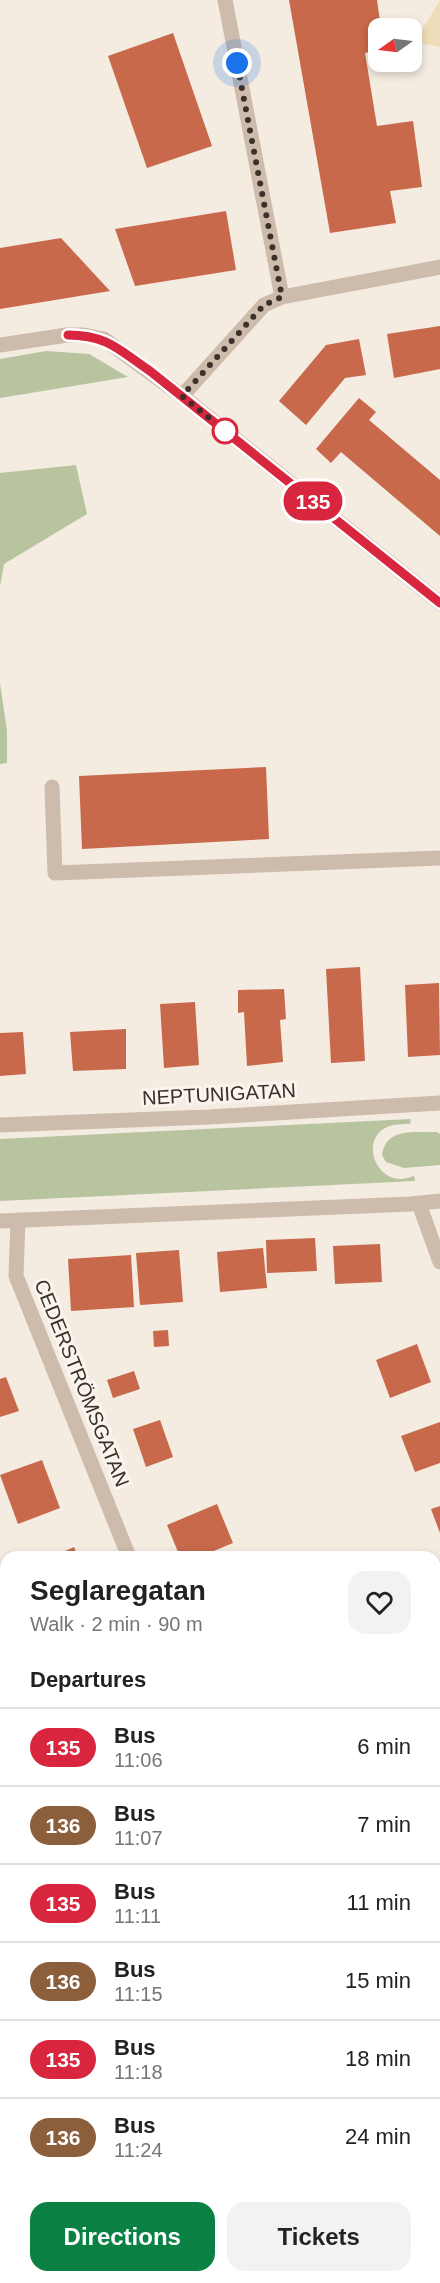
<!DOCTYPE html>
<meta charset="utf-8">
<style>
body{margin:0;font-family:Arial,sans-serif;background:#f2f2f2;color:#222;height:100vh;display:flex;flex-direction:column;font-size:22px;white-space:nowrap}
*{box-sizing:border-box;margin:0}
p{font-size:20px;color:#767676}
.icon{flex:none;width:33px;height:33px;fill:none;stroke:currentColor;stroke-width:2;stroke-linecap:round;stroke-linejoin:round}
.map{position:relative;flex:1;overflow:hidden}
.sheet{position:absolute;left:0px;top:1551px;width:441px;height:732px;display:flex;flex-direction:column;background:#fff;border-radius:18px 18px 0 0;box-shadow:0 3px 9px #0003}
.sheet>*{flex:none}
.badge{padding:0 12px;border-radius:20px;font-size:21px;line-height:39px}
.needle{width:39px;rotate:256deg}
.fabs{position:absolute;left:368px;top:18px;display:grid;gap:12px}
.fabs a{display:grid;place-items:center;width:54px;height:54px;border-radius:12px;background:#fff;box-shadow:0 3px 9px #0003;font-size:30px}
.you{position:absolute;width:30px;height:30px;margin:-15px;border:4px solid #fff;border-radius:50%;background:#1a73e8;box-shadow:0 0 0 9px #1a73e833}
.map>.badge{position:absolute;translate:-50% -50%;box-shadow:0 0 0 3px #fff}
h2{padding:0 30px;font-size:22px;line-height:54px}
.round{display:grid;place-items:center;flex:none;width:63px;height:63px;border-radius:18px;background:#f2f2f2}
.headline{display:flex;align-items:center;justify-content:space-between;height:102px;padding:0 30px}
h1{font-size:28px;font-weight:700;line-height:45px}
.cta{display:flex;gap:12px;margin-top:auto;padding:12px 30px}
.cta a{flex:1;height:69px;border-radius:18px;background:#0b8043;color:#fff;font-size:24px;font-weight:700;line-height:69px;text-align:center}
.cta a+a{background:#f2f2f2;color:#222}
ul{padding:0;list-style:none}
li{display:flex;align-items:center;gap:18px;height:78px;padding:0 30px;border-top:2px solid #e0e0e0}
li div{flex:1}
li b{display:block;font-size:22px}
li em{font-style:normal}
li .badge{min-width:66px;font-weight:700;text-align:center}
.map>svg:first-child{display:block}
</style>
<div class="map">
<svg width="440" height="2283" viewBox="0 0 440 2283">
<rect width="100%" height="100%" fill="#f4ebe1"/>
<g fill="#b8c4a0">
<path d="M46 351 89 354 128 377 0 398V359Z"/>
<path d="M76 465 87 514 4 564 0 586V473Z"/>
<path d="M0 683 7 731V763L0 764Z"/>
<path d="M411 1119 410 1124C403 1124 394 1124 387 1127 361 1139 374 1178 400 1179 404 1179 410 1177 414 1176L415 1181 0 1201V1139Z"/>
<path d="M437 1132 440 1134V1165L404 1168 386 1162 382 1155C386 1127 415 1133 437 1132Z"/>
<path d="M440 1992V2039L435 2041V1994Z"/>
<path d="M6 2156V2277H176L178 2283H0V2158Z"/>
</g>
<path fill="#efdcb8" d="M440 0V47L418 43 421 32Z"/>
<g fill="#c8694b">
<path d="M289 0H377L381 28H378V50L365 53 377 126 413 121 422 187 390 191 396 223 330 233Z"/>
<path d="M173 33 212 146 147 168 108 56Z"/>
<path d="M226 211 236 270 135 286 115 229Z"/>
<path d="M61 238 110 291 0 309V248Z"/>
<path d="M440 326V369L394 378 387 334Z"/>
<path d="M359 339 366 375 345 378 306 425 279 401 326 345Z"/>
<path d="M359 398 376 412 369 420 440 480V536L341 452 331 463 316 449Z"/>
<path d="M266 767 269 839 82 849 79 776Z"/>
<path d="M360 967 365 1061 331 1063 326 969Z"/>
<path d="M439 983 440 1055 408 1057 405 985Z"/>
<path d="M284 989 286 1019 280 1020 283 1062 247 1066 244 1012 238 1013V990Z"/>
<path d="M195 1002 199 1065 164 1068 160 1004Z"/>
<path d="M126 1029V1069L73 1071 70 1032Z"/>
<path d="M23 1032 26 1074 0 1076V1033Z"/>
<path d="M315 1238 317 1271 267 1273 266 1240Z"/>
<path d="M380 1244 382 1282 335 1284 333 1246Z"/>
<path d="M263 1248 267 1288 220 1292 217 1252Z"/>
<path d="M179 1250 183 1302 140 1305 136 1253Z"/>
<path d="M131 1255 134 1307 71 1311 68 1259Z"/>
<path d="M168 1330 169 1346 154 1347 153 1331Z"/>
<path d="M417 1344 431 1382 390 1398 376 1360Z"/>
<path d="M134 1371 140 1389 113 1398 107 1380Z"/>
<path d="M6 1377 19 1411 0 1417V1379Z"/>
<path d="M160 1420 173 1457 146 1467 133 1429Z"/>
<path d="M440 1422V1463L415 1472 401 1436Z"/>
<path d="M42 1460 60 1508 18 1524 0 1475Z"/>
<path d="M217 1504 233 1543 199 1557H180L167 1525Z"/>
<path d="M440 1506V1533L431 1509Z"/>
<path d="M74 1547 78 1557H52Z"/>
<path d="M440 1588V1615L435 1603V1590Z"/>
<path d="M0 2029 6 2044V2073L0 2075Z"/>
</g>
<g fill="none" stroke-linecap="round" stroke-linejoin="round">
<path stroke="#cdbbac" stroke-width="15" d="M52 787 55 873 440 858"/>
<g stroke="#cdbbac" stroke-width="15">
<path d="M225 0 282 297"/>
<path d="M182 396 264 305 282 297 440 267"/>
<path d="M0 1125 209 1117 440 1103"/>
<path d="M419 1204 440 1262"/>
<path d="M18 1220 16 1276 129 1557"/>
<path d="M0 1221 411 1204 440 1201"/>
<path d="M435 1977 440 1975"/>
<path d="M0 2142 6 2140"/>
</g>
<path stroke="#cdbbac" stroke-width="15" d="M0 345 67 335H84L104 339 182 396 440 603"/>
</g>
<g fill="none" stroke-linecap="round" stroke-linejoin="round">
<defs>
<path id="line" d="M68 335C107 335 119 350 150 371L440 603"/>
</defs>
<use href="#line" stroke="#fff" stroke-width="14"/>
<use href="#line" stroke="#d7263d" stroke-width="9"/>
<path stroke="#3b302b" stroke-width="6" stroke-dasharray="0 10.8" d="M225 431 182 396 264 305 282 297 237 63"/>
</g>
<circle fill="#fff" stroke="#d7263d" stroke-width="3" cx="225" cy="431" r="12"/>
<g text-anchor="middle" stroke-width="6" stroke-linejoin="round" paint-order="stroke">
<g font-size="20" fill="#3b302b" stroke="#fbf5ee">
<text transform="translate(219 1094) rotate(-3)" y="7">NEPTUNIGATAN</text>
<text transform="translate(82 1383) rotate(68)" y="7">CEDERSTRÖMSGATAN</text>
</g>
</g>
</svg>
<div class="fabs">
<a><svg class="needle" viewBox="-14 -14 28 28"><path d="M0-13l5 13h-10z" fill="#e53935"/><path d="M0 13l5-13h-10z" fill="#767676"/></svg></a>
</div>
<div class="you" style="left:237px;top:63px"></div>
<b class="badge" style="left:313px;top:501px;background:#d7263d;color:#fff">135</b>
<section class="sheet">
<div class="headline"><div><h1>Seglaregatan</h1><p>Walk · 2 min · 90 m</p></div><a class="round"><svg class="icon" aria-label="heart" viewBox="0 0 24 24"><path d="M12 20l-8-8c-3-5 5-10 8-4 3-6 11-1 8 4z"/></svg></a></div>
<h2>Departures</h2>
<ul>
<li><span class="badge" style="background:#d7263d;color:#fff">135</span><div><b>Bus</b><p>11:06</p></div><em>6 min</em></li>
<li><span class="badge" style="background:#8b5e3c;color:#fff">136</span><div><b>Bus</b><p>11:07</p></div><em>7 min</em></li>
<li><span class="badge" style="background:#d7263d;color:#fff">135</span><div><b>Bus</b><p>11:11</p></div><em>11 min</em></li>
<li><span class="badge" style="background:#8b5e3c;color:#fff">136</span><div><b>Bus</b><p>11:15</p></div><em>15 min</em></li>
<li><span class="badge" style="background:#d7263d;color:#fff">135</span><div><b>Bus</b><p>11:18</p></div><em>18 min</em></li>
<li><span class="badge" style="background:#8b5e3c;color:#fff">136</span><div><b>Bus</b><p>11:24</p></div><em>24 min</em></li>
</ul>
<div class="cta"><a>Directions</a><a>Tickets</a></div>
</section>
</div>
